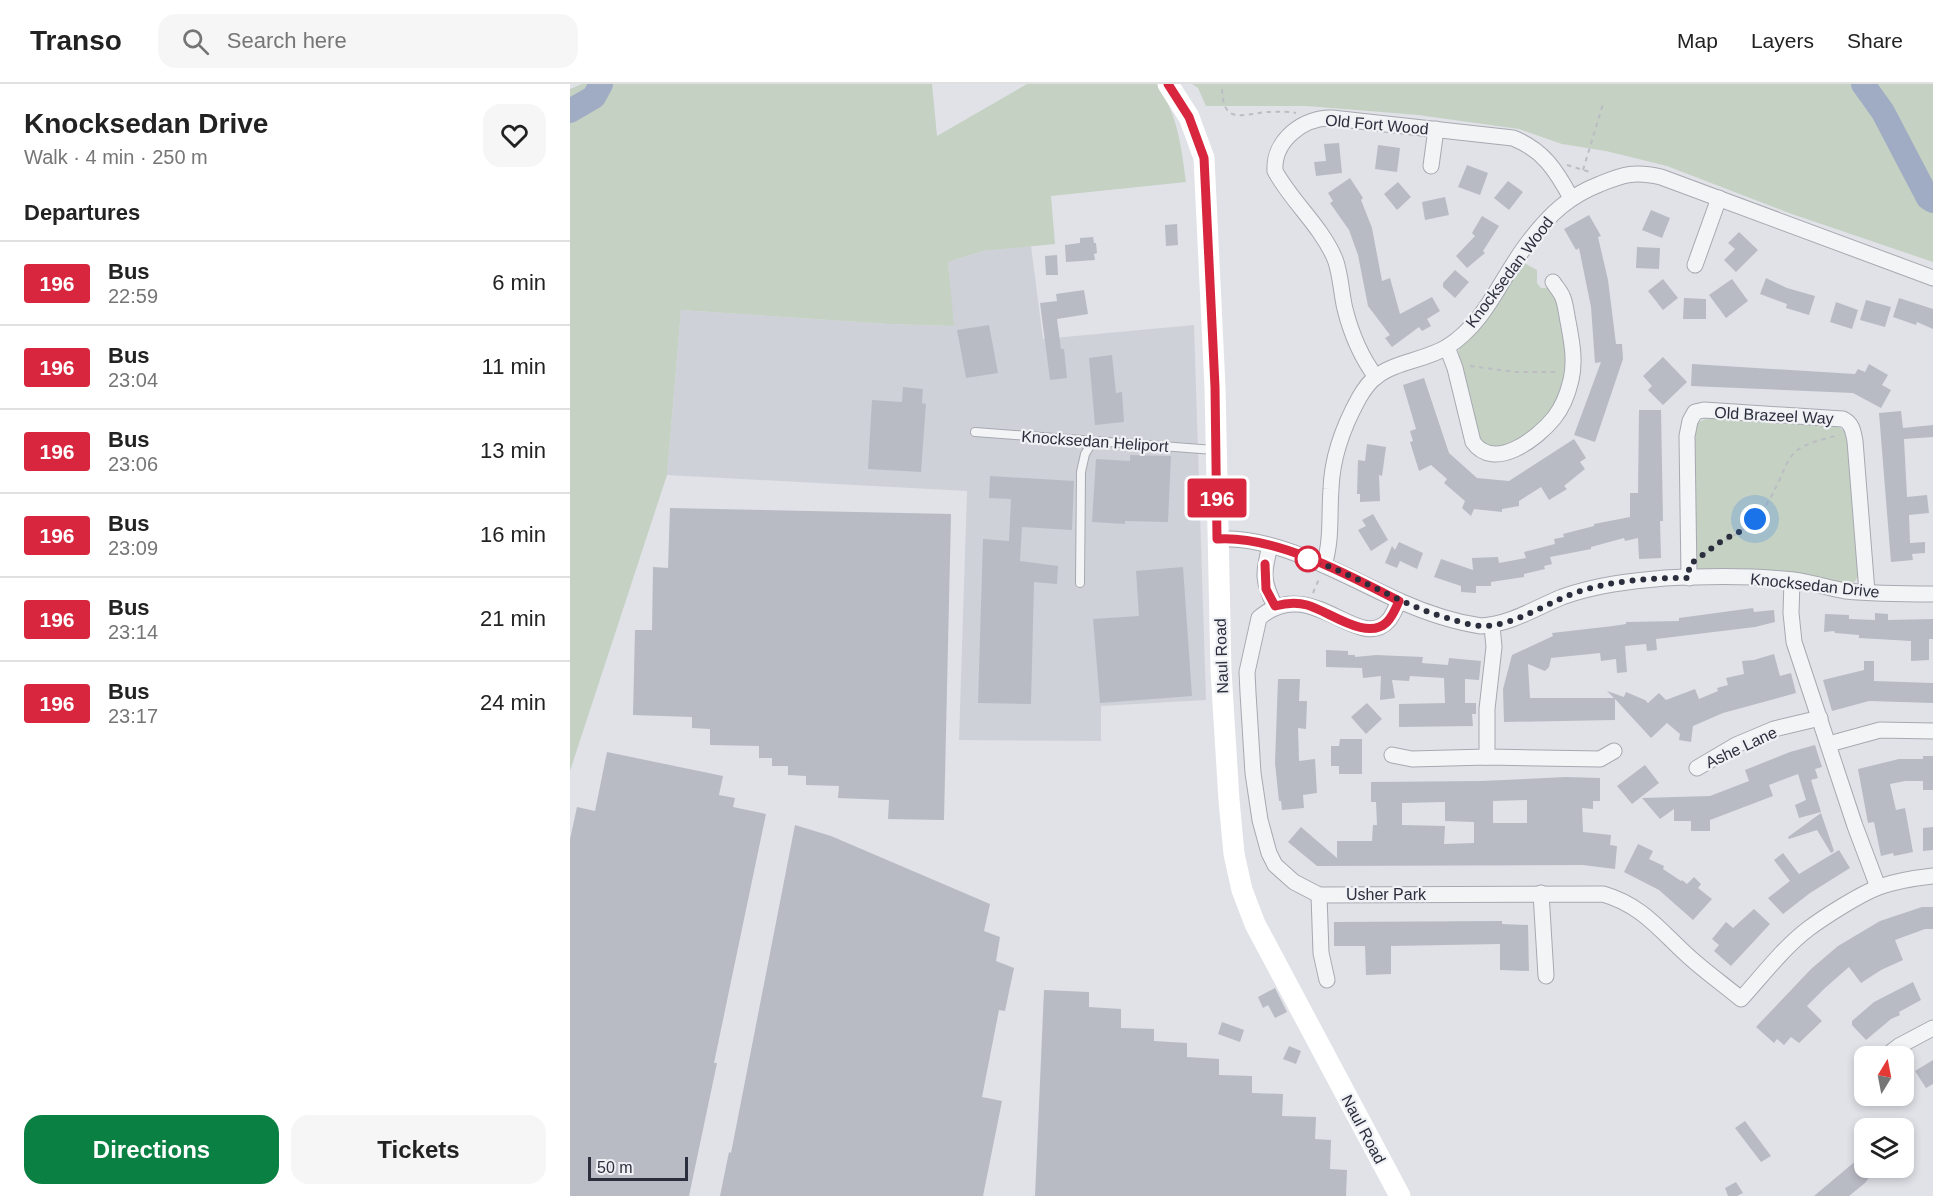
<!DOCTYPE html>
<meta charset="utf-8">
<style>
body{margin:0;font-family:Helvetica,sans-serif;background:#f6f6f6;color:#222;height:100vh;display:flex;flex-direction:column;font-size:22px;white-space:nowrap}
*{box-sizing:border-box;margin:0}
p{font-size:20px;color:#767676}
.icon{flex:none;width:33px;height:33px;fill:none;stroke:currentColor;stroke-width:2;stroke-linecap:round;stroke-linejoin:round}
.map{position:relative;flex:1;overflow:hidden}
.side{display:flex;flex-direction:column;background:#fff;width:570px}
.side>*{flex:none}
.badge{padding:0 12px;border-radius:4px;font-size:21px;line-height:39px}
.needle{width:39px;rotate:10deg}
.controls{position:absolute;left:1284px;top:962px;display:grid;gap:12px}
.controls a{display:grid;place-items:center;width:60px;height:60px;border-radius:12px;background:#fff;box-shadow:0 3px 9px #0003;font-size:30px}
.scale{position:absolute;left:18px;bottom:15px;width:100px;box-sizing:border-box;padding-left:6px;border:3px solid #2b2f3d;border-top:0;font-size:16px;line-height:21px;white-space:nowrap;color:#2b2f3d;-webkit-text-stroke:4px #f0f1f5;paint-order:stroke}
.you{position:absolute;width:30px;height:30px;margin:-15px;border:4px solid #fff;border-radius:50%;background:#1a73e8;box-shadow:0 0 0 9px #1a73e833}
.map>.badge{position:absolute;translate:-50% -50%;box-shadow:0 0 0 3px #fff}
h2{padding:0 24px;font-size:22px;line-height:54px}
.round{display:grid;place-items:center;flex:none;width:63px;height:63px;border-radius:18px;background:#f6f6f6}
.headline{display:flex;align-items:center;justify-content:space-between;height:102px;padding:0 24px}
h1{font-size:28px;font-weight:700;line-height:45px}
.primary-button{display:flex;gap:12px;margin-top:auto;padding:12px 24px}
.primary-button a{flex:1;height:69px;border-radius:18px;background:#0b8043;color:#fff;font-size:24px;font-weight:700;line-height:69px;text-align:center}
.primary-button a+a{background:#f6f6f6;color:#222}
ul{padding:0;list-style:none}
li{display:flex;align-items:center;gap:18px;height:84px;padding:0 24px;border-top:2px solid #e0e0e0}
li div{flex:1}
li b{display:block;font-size:22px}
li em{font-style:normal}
li .badge{min-width:66px;font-weight:700;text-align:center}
header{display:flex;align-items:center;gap:36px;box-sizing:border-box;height:84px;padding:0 30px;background:#fff;border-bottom:2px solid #e0e0e0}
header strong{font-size:28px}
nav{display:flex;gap:33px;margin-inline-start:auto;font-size:21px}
.search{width:420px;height:54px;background:#f6f6f6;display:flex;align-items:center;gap:15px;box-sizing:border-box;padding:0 21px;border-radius:18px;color:#767676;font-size:22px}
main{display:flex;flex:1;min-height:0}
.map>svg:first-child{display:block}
</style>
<header>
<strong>Transo</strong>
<div class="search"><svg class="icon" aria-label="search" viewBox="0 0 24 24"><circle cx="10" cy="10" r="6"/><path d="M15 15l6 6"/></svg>Search here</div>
<nav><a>Map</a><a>Layers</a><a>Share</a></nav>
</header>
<main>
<section class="side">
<div class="headline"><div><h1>Knocksedan Drive</h1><p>Walk · 4 min · 250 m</p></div><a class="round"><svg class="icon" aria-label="heart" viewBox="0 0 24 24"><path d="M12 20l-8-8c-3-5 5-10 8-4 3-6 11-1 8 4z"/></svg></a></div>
<h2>Departures</h2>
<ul>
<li><span class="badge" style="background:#d7263d;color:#fff">196</span><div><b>Bus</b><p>22:59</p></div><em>6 min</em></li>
<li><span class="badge" style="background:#d7263d;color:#fff">196</span><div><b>Bus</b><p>23:04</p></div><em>11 min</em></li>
<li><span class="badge" style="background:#d7263d;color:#fff">196</span><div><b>Bus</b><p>23:06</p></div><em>13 min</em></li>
<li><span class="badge" style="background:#d7263d;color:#fff">196</span><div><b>Bus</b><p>23:09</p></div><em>16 min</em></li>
<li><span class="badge" style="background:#d7263d;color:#fff">196</span><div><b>Bus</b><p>23:14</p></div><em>21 min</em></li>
<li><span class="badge" style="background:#d7263d;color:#fff">196</span><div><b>Bus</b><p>23:17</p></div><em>24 min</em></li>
</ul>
<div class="primary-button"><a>Directions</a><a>Tickets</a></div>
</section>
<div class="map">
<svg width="1363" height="1112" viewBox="0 0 1363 1112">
<rect width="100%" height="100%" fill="#e1e2e8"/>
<path fill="#cfd1d9" d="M461 162 473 255 624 241 636 616 531 622V657L389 656 397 407 97 391 111 226 319 240 383 242 378 178 413 167Z"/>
<g fill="#c4d1c3">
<path d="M12 0H362L367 52 457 0H587C608 32 611 61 616 98L481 112 485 160 413 167 378 178 384 242 319 240 111 226 97 391 0 687V5Z"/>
<path d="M622 0H1363V178L1219 129 1097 82 1036 67 992 60 949 45 848 31 737 22H636L628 4Z"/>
<path d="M952 178 967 186V199L971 204H984C995 246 1007 297 976 334 964 348 945 357 929 365L914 361 907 352 888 267Z"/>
<path d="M1142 334 1253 340 1267 342 1275 347 1279 365 1289 484C1288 494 1287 498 1277 502L1128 486 1124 482 1121 352C1125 339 1129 336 1142 334Z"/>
</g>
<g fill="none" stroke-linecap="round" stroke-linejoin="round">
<g stroke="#a0abc4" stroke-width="24">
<path d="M1293 0 1313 28 1358 114 1363 117"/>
<path d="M0 27 24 13 31 0"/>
</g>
</g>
<g fill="#b8bbc4" fill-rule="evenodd">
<path d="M769 59 772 89 746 92 744 78 756 77 754 60Z"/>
<path d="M808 61 830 64 827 88 805 85Z"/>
<path d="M897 81 918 89 910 111 888 103Z"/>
<path d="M780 94 793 114 791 116 802 144 812 197 820 194 830 230 862 213 870 227 857 235 861 242 852 247 849 243 822 263 815 254 820 251 798 222 788 171 779 146 760 119 763 117 758 109Z"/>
<path d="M938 97 953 108 939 126 924 114Z"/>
<path d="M828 98 841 113 827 126 814 110Z"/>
<path d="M875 113 879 131 855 136 852 118Z"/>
<path d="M1081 126 1100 134 1092 154 1072 146Z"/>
<path d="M1019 131 1031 152 1028 153 1038 196 1046 260H1052L1053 275 1025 358 1004 351 1031 278 1025 279 1021 223 1009 164 1006 166 994 145Z"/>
<path d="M912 132 929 142 913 167 915 169 897 184 886 172 905 152 902 149Z"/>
<path d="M607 140 608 161 596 162 595 141Z"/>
<path d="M1169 148 1188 166 1166 188 1154 176 1165 165 1158 159Z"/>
<path d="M523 153 524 159H526L527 169 524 170 525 176 496 178 495 161 510 159V154Z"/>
<path d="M1067 163 1090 164 1089 185 1066 184Z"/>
<path d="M487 171 488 191H476L475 172Z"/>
<path d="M885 186 899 198 885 214 873 203V199Z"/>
<path d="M1196 194 1217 204 1245 212 1239 231 1216 224 1217 220 1190 210Z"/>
<path d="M1093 195 1108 214 1093 226 1078 207Z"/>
<path d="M1162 195 1178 217 1156 234 1139 211Z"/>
<path d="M514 206 518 230 487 235 491 265H494L497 294 480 296 470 219 487 217 486 210Z"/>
<path d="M1114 214 1136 215V235H1113Z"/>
<path d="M1329 214 1363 225V245L1347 238 1346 241 1323 233Z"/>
<path d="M1296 216 1321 223 1315 243 1290 236Z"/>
<path d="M1266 218 1288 226 1282 245 1260 238Z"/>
<path d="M419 241 428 289 396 294 387 246Z"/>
<path d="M542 271 546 309 552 308 554 338 525 341 519 274Z"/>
<path d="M1093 273 1117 298 1093 321 1078 306 1082 302 1073 292Z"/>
<path d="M1122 280 1285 290 1288 285 1295 288 1299 280 1318 291 1312 301 1321 306 1311 324 1283 309 1121 302Z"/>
<path d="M854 294 879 369 907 394 939 397 1004 355 1016 374 1010 378 1015 385 994 402 997 405 979 416 971 403 949 417V422L932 425V428L904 425 901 432 892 424 895 417 874 399 877 395 861 381 849 387 840 358 843 357 840 347 846 345 833 301Z"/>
<path d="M333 303 353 305 352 319 356 320 351 388 298 385 302 316 332 318Z"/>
<path d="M1069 326H1091L1093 437H1090L1091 474 1069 475 1068 454 1055 457 1054 454 1021 463V465L980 473 982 480 974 482 975 485 954 490V493L921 498V502H906V509L891 508V502L864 493 871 475 903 486 902 474 928 473 929 479 956 474 954 468 985 460 984 455 994 453 993 450 1024 442V440L1060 433V409H1068Z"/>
<path d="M1331 327 1333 344 1363 341V353L1334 355 1337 413 1357 411 1359 429 1339 431 1340 459 1355 458V469L1342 470 1343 476 1321 478 1309 329Z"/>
<path d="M797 360 816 363 812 392 809 391 810 417 790 418V410H787L788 376 795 377Z"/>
<path d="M560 371 601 372 598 438 555 437V440L522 438 526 375 560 377Z"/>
<path d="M420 392 504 397 502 446 452 443 450 477 488 482 487 500 464 498 461 620 408 619 413 455 439 457 441 415 419 414Z"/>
<path d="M100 424 381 430 374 736 318 735 319 716 268 714 269 702 236 701V692L218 691V682H202V674H189V662L140 661V645L122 644V633L63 631 65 546H82L83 483 98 484Z"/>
<path d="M803 430 818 456 801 467 788 446 796 442 792 436Z"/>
<path d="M829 458 853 469 847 485 830 477 827 484 815 479 822 462 825 466Z"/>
<path d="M613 483 622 612 530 619 523 535 569 532 566 487Z"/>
<path d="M1183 524 1184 528 1204 526 1205 538 1185 543 1086 555 1087 566 1077 567 1076 560 1055 562 1057 588 1047 589 1046 575 1031 577 1030 569 981 574 979 583 975 587 958 580 960 614H1044L1037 607 1054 613 1056 608 1075 616 1078 619 1089 609 1096 616 1125 605 1129 615 1148 607 1147 604 1158 601 1156 594 1174 590 1172 577 1184 576 1204 570 1210 592 1221 589 1226 609 1153 629 1123 642 1121 658 1109 656 1110 650 1097 639 1081 654 1045 615V636L934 638 933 605 942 571 983 552 982 549 1043 542 1056 540V538L1109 537V534Z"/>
<path d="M1305 529 1318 530V536L1363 535V555H1359V576L1341 577V557L1289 554V551L1265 549 1264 547 1254 548 1255 530 1279 531V535L1305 536Z"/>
<path d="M756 566 778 567V571H785V573L806 571 853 573 852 579 878 581 879 574 911 577 909 596 895 595V619H906V630H902L903 642 829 643V620L875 619 874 594 840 592 839 597 822 596 825 614 810 616 811 592 793 594 792 584 756 583Z"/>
<path d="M1294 577H1304V597L1363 599V619L1299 617 1262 627 1253 596 1294 586Z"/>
<path d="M708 595H730L729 617H737L736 645 728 644 729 677 745 675 747 709 733 711 734 724 712 726 711 717H709L705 679Z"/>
<path d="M797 619 812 635 796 650 781 633Z"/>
<path d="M770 655H792V690H769V682H761V662H769Z"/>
<path d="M1245 661 1252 683 1245 685 1248 694 1241 696 1251 728 1229 734 1225 721 1236 716 1228 690 1199 701 1203 712 1140 736V747H1121V737H1104V725L1090 735 1072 714 1140 712 1179 697 1175 686 1220 668Z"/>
<path d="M37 668 153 692 149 711 165 714 163 723 196 730 144 979H147L119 1112H0V755L7 723 25 727Z"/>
<path d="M1353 672H1363V706H1353V697H1335L1320 700 1326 726 1335 724 1343 768 1324 772 1323 769 1311 772 1304 738 1298 739 1288 685 1329 675H1353Z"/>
<path d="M1075 681 1089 699 1062 720 1047 702Z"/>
<path d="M996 693 1030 694V717H1023V725L1012 724 1013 748 1041 751 1040 761 1047 762 1045 785 1013 781 747 782 718 758 731 743 767 774V757H802L803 741H807L806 718H801V698L911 697ZM957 716V739H923V717ZM875 718V737L904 738V759L874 760 875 742 832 741V719Z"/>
<path d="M1251 729 1264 767 1261 769 1247 746 1219 755 1218 753Z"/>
<path d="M225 741 261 752 420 820 414 847 430 853 426 877 444 884 435 927 429 926 412 1013 432 1017 413 1112H150L159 1068 161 1069Z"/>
<path d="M1363 743V766L1353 767V744Z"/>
<path d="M1068 760 1083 767 1079 775 1094 782 1093 785 1111 797 1112 796 1117 800 1124 793 1131 800 1128 804 1142 815 1123 836 1089 806 1054 788Z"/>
<path d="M1269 766 1280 784 1240 809 1213 830 1198 814 1220 797 1204 776 1213 769 1229 790Z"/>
<path d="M1352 823H1363V845H1355L1325 856 1333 876 1311 886 1291 899 1279 883 1255 904 1237 922 1252 937 1229 959 1221 953 1214 961 1207 955 1204 959 1186 943 1241 885 1268 862 1310 837Z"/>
<path d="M1184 825 1200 840 1161 882 1144 867 1149 861 1142 855 1156 838 1163 844Z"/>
<path d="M932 837V840L958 841 959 887 930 886V860L821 862V890L796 891 795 862H764V838Z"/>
<path d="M1343 898 1351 916 1329 928 1330 931 1321 935 1296 956 1282 941V937L1304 918Z"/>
<path d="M705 904 717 928 705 934 698 921 693 924 688 913Z"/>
<path d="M474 906 519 908V923L551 925V944L584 945V957L617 959V973L649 975V991L682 992V1009L713 1010 712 1032 746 1033 745 1055 761 1056 760 1085 777 1086 776 1112H465Z"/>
<path d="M652 938 674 946 670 958 648 950Z"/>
<path d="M719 962 731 967 726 980 713 975Z"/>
<path d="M1363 976V1000L1356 1004 1345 987Z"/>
<path d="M1175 1037 1201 1072 1191 1078 1165 1044Z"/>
<path d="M1294 1070V1083H1307L1295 1099 1279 1112H1244Z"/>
<path d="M1166 1098 1173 1109 1167 1112H1158L1155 1104Z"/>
</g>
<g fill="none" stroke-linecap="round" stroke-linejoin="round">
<defs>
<g id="service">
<path d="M405 348 644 366"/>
<path d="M510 499 511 388 515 370 523 357"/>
</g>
<g id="minor">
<path d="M861 82 866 45"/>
<path d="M1125 181 1149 114"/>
<path d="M877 263 885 284 903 358C924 388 967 355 984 334 992 324 998 309 1001 296 1006 275 1001 254 997 232 996 226 995 219 993 214 991 208 986 203 983 198"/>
<path d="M806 293C791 273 781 249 775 225 771 209 771 191 765 175 751 142 722 118 705 87 703 56 734 33 762 34L943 54C973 66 986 86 1001 114"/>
<path d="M647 455C709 451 777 494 832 518 857 529 884 538 911 542 941 540 965 524 992 513 1025 501 1060 497 1095 494 1136 492 1181 491 1223 496 1241 498 1258 504 1276 507 1305 510 1334 510 1363 510"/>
<path d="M700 462C693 489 692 497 705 522"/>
<path d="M754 481C762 456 759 431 761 405 762 372 773 343 789 314 793 307 799 298 806 293 824 278 856 276 877 263 917 238 932 191 960 156 980 130 999 112 1030 100 1054 90 1065 87 1091 93L1363 194"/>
<path d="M1119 494 1117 352 1120 337 1125 328 1134 326 1273 335C1282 339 1283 347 1285 357L1297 508"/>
<path d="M1222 496 1221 529 1224 558 1285 742 1308 803"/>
<path d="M829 517C826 523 823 532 818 537 788 569 741 489 689 534L677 588 678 609 683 689 690 736 699 769 705 781 724 798 749 811 1033 810C1071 821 1088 844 1116 870 1133 886 1153 900 1171 915 1192 892 1213 864 1238 845 1254 833 1290 810 1309 803 1326 797 1345 794 1363 792"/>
<path d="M1259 660 1310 646 1363 647"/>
<path d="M822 671 842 675 917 673 1030 675 1044 667"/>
<path d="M917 673V625L924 563 922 542"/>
<path d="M1127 684 1166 661 1204 645 1250 634"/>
<path d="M971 809 976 892"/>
<path d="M749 811 751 869 757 896"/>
<path d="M1316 972 1329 962 1363 944"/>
</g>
</defs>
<use href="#service" stroke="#a7a9b1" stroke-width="10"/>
<use href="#minor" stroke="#a7a9b1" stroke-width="17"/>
<g stroke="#bbbdc2" stroke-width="2" stroke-dasharray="4.5 4.5" stroke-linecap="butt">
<path d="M652 5C653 40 671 31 696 28 706 28 717 27 726 29"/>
<path d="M997 81 1020 88"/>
<path d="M1013 86 1033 20"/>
<path d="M900 282 945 288H987"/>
<path d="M1133 471C1149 459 1174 448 1186 434 1194 425 1201 414 1206 403 1212 392 1216 376 1226 367 1238 358 1255 355 1269 351"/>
<path d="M743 509 749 495"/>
</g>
<use href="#service" stroke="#f3f4f6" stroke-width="8"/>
<use href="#minor" stroke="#f3f4f6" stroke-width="15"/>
<path stroke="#fff" stroke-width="21" d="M598 0 619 33 634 74 645 303 651 587 659 716 664 770 672 806 685 840 830 1112"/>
</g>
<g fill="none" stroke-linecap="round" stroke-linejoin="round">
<defs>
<path id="line" d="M598 0 619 33 634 74 645 303 647 455C705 451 779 491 829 517 826 524 823 532 817 538 797 558 759 527 737 521 726 518 716 519 705 522L696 505 695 480"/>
</defs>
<use href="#line" stroke="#fff" stroke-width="14"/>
<use href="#line" stroke="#d7263d" stroke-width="9"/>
<path stroke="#2b2f3d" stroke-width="6" stroke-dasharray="0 10.8" d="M738 475C786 490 828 520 877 534 888 537 900 542 912 542 944 543 980 516 1011 507 1045 496 1083 494 1119 494V481L1153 456 1173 446 1185 435"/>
</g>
<circle fill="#fff" stroke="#d7263d" stroke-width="3" cx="738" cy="475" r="12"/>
<g text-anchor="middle" stroke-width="4.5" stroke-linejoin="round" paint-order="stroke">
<g font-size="16" fill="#2b2f3d" stroke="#f0f1f5">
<text transform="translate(807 40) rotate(5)" y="6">Old Fort Wood</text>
<text transform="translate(939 188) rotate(-53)" y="6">Knocksedan Wood</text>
<text transform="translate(1204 331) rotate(3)" y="6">Old Brazeel Way</text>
<text transform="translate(525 357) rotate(4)" y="6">Knocksedan Heliport</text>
<text transform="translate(1245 501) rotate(6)" y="6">Knocksedan Drive</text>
<text transform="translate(651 572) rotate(-92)" y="6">Naul Road</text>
<text transform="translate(1171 663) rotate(-25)" y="6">Ashe Lane</text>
<text x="816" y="816">Usher Park</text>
<text transform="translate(794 1045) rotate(62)" y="6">Naul Road</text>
</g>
</g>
</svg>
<div class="controls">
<a><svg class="needle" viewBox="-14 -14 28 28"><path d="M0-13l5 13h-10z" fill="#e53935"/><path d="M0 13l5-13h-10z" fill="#767676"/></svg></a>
<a><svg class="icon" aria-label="layers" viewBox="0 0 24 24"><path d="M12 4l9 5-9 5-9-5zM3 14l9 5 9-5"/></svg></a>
</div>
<div class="scale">50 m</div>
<div class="you" style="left:1185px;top:435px"></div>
<b class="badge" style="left:647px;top:414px;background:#d7263d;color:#fff">196</b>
</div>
</main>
